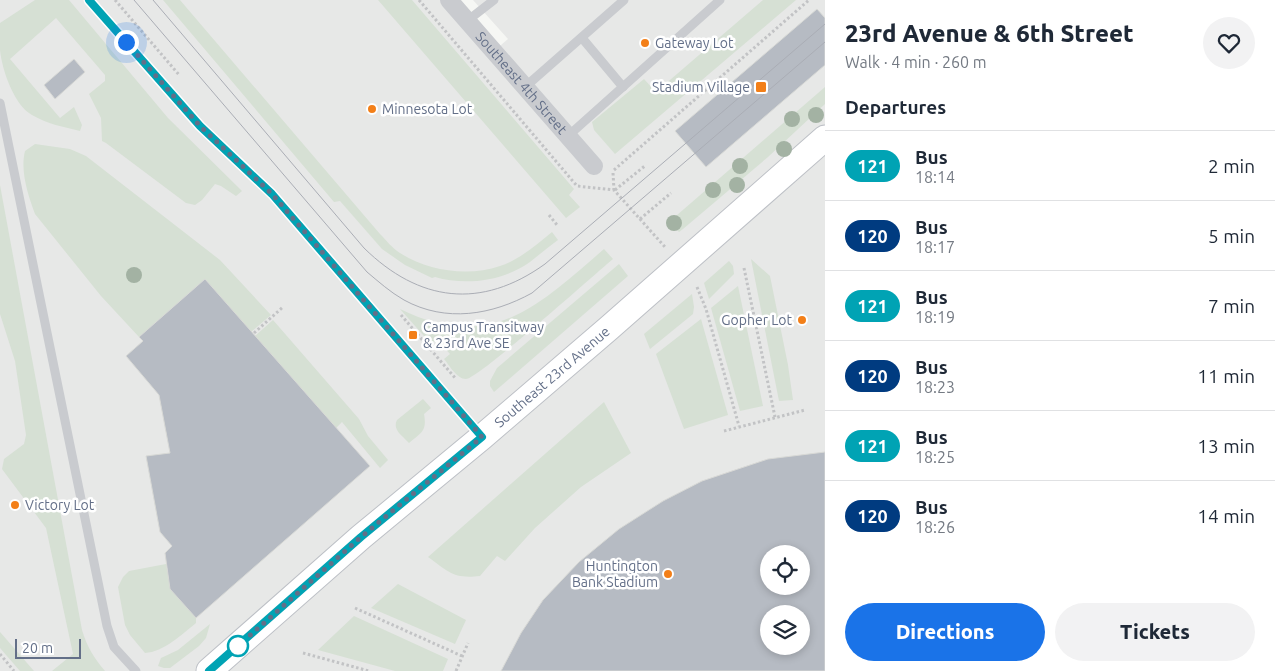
<!DOCTYPE html>
<meta charset="utf-8">
<style>
body{margin:0;font-family:Ubuntu,sans-serif;background:#f2f2f3;color:#1f2937;height:100vh;display:flex;flex-direction:column;font-size:19px;white-space:nowrap}
*{box-sizing:border-box;margin:0}
p{font-size:16px;color:#747a83}
.icon{flex:none;width:28px;height:28px;fill:none;stroke:currentColor;stroke-width:2;stroke-linecap:round;stroke-linejoin:round}
.map{position:relative;flex:1;overflow:hidden}
.drawer{display:flex;flex-direction:column;background:#fff;width:450px}
.drawer>*{flex:none}
.badge{padding:0 10px;border-radius:16px;font-size:18px;line-height:32px}
.buttons{position:absolute;left:760px;top:545px;display:grid;gap:10px}
.buttons a{display:grid;place-items:center;width:50px;height:50px;border-radius:50%;background:#fff;box-shadow:0 2px 8px #0003;font-size:25px}
.scale{position:absolute;left:15px;bottom:12px;width:66px;box-sizing:border-box;padding-left:5px;border:2px solid #636f88;border-top:0;font-size:14px;line-height:18px;white-space:nowrap;color:#636f88;-webkit-text-stroke:4px #fff;paint-order:stroke}
.you{position:absolute;width:25px;height:25px;margin:-12px;border:4px solid #fff;border-radius:50%;background:#1a73e8;box-shadow:0 0 0 8px #1a73e833}
.map>.badge{position:absolute;translate:-50% -50%;box-shadow:0 0 0 2px #fff}
h2{padding:0 20px;font-size:19px;line-height:45px}
.round{display:grid;place-items:center;flex:none;width:52px;height:52px;border-radius:26px;background:#f2f2f3}
.overview{display:flex;align-items:center;justify-content:space-between;height:85px;padding:0 20px}
h1{font-size:24px;font-weight:800;line-height:38px}
.action{display:flex;gap:10px;margin-top:auto;padding:10px 20px}
.action a{flex:1;height:58px;border-radius:30px;background:#1a73e8;color:#fff;font-size:20px;font-weight:800;line-height:58px;text-align:center}
.action a+a{background:#f2f2f3;color:#1f2937}
ul{padding:0;list-style:none}
li{display:flex;align-items:center;gap:15px;height:70px;padding:0 20px;border-top:1px solid #e0e1e3}
li div{flex:1}
li b{display:block;font-size:19px}
li em{font-style:normal}
li .badge{min-width:55px;font-weight:700;text-align:center}
main{display:flex;flex:1;min-height:0}
.map>svg:first-child{display:block}
</style>
<main>
<div class="map">
<svg width="825" height="671" viewBox="0 0 825 671">
<rect width="100%" height="100%" fill="#f6f7f4"/>
<path fill="#e7e8e7" fill-rule="evenodd" d="M0 0H449L494 51 508 39 473 0H825V671H0ZM769 554H801V586H769ZM769 614H801V646H769Z"/>
<g fill="#d6e0d4">
<path d="M35 0H69L168 118 242 191 236 196 221 186 215 184 202 200 195 205 186 203 106 143 102 141 101 118 89 94 105 81V75L56 18 10 59 60 118 74 107 82 125 80 131C64 127 47 124 32 115 14 105 2 70 0 50 0 41 0 32 0 23Z"/>
<path d="M163 0H180L380 234C386 240 392 248 400 253 428 271 468 277 500 266 519 260 536 245 552 232L558 240C548 247 539 255 530 262 503 281 466 286 435 277L432 278 405 265 382 249 340 201 334 202Z"/>
<path d="M378 0H412L574 189 569 195 580 207 566 218Z"/>
<path d="M763 0H796L615 154 594 130 592 122 644 79 656 92Z"/>
<path d="M825 87V104L768 157 683 229 679 232 669 222Z"/>
<path d="M35 144 70 149 86 156 220 260 271 315 251 332 205 279 139 337 101 296 35 214C28 195 20 171 25 151Z"/>
<path d="M0 185 82 630C87 647 94 658 105 671H52L73 654 46 528 2 469 4 459 24 444 26 435 15 361 0 314Z"/>
<path d="M604 249 613 259C595 274 478 379 466 379 457 379 449 365 444 359L450 354 437 340 431 344 400 309C491 354 538 306 604 249Z"/>
<path d="M751 259 770 276 788 365 793 400 779 401Z"/>
<path d="M729 261 733 266 734 274 709 299 704 283Z"/>
<path d="M619 264 628 276 494 392 490 386V381L497 368Z"/>
<path d="M738 286 763 406 740 411 711 308Z"/>
<path d="M692 294 694 307 693 314 650 349 644 334Z"/>
<path d="M701 319 728 415 684 429 656 354Z"/>
<path d="M273 320 359 419 368 436 388 460 380 468 342 422 336 428 255 336Z"/>
<path d="M423 399 431 408 424 414C427 431 422 432 409 443 403 436 392 430 397 420Z"/>
<path d="M604 402 631 453 581 487 535 528 505 561 497 556 480 576C453 579 449 572 428 557Z"/>
<path d="M166 564 171 589 196 618V623C182 634 164 652 145 653L130 635 125 625 118 587 123 577 129 571Z"/>
<path d="M398 584 466 620 455 644 371 608Z"/>
<path d="M354 616 448 659 443 671H395L318 650Z"/>
<path d="M210 624 206 638 199 646 170 668H164L158 666 161 658 178 650Z"/>
<path d="M0 632 34 671H20L0 648Z"/>
</g>
<g fill="#b6bbc3" stroke="#d8d9d6" fill-rule="evenodd">
<path d="M817 9 825 18V65L706 167 675 131Z"/>
<path d="M74 59 85 72 55 99 44 85Z"/>
<path d="M205 279 370 466 196 618 170 589 165 553 172 546 160 532 146 456 170 453 159 395 126 356 143 341 139 337Z"/>
<path d="M825 452V671H501L521 633 543 600 579 562 619 529 663 501 702 481 768 459ZM769 554H801V586H769ZM769 614H801V646H769Z"/>
</g>
<g fill="none" stroke-linecap="round" stroke-linejoin="round">
<defs>
<g id="secondary">
<path id="s2" d="M209 671 361 537 482 437 609 328 825 138"/>
</g>
</defs>
<use href="#secondary" stroke="#bdc0c6" stroke-width="27"/>
<g stroke="#c2c3c5" stroke-width="3" stroke-dasharray="2.5 2.5" stroke-linecap="butt">
<path d="M115 0 180 76"/>
<path d="M419 0 577 186 614 190 665 247"/>
<path d="M614 170 809 0"/>
<path d="M613 173 614 190"/>
<path d="M615 190 646 165"/>
<path d="M549 215 557 225"/>
<path d="M640 219 671 193"/>
<path d="M744 268 775 417"/>
<path d="M697 287 706 309 739 426"/>
<path d="M401 315 456 379"/>
<path d="M254 333 283 307"/>
<path d="M724 431 805 410"/>
<path d="M355 608 462 656"/>
<path d="M303 653 369 671"/>
<path d="M0 654 14 671"/>
<path d="M456 671 468 643"/>
</g>
<g stroke="#c9cbcf" stroke-width="9">
<path d="M89 0 200 126 271 194 482 436"/>
<path d="M467 21 494 0"/>
<path d="M582 38 623 87"/>
<path d="M525 87 624 0"/>
<path d="M0 103 107 626 114 647 136 671"/>
<path d="M568 136 720 0"/>
</g>
<path stroke="#c9cbcf" stroke-width="18" id="s1" d="M449 0 594 166"/>
<use href="#secondary" stroke="#fff" stroke-width="25"/>
<g stroke="#aaadb5" stroke-width="1">
<path d="M134 0 367 272C379 282 390 292 404 300 446 323 492 315 532 293L825 42"/>
<path d="M153 0 364 248C419 302 481 310 545 264L825 24"/>
</g>
</g>
<g fill="#a3b2a3">
<circle cx="816" cy="115" r="8"/>
<circle cx="792" cy="119" r="8"/>
<circle cx="784" cy="149" r="8"/>
<circle cx="740" cy="166" r="8"/>
<circle cx="737" cy="185" r="8"/>
<circle cx="713" cy="190" r="8"/>
<circle cx="674" cy="223" r="8"/>
<circle cx="134" cy="275" r="8"/>
</g>
<g fill="none" stroke-linecap="round" stroke-linejoin="round">
<defs>
<path id="line" d="M89 0 200 126 272 194 482 437 361 537 209 671"/>
</defs>
<use href="#line" stroke="#fff" stroke-width="11"/>
<use href="#line" stroke="#00a3b4" stroke-width="8"/>
<path stroke="#636f88" stroke-width="5" stroke-dasharray="0 9" d="M126 42 200 126 272 194 482 437 361 537 238 646"/>
</g>
<g fill="#f37f18" stroke="#fff" stroke-width="2">
<circle cx="645" cy="43" r="5"/>
<rect x="755" y="81" width="12" height="12" rx="2.5"/>
<circle cx="372" cy="109" r="5"/>
<circle cx="802" cy="320" r="5"/>
<rect x="408" y="330" width="10" height="10" rx="2.5"/>
<circle cx="15" cy="505" r="5"/>
<circle cx="668" cy="574" r="5"/>
</g>
<circle fill="#fff" stroke="#00a3b4" stroke-width="2.5" cx="238" cy="646" r="10"/>
<g text-anchor="middle" stroke-width="5" stroke-linejoin="round" paint-order="stroke">
<g font-size="14" fill="#636f88" stroke="#fff" text-anchor="start">
<text x="655" y="48">Gateway Lot</text>
<text x="750" y="92" text-anchor="end">Stadium Village</text>
<text x="382" y="114">Minnesota Lot</text>
<text x="792" y="325" text-anchor="end">Gopher Lot</text>
<text x="423" y="332">Campus Transitway<tspan x="423" dy="16">&amp; 23rd Ave SE</tspan></text>
<text x="25" y="510">Victory Lot</text>
<text x="658" y="571" text-anchor="end">Huntington<tspan x="658" dy="16">Bank Stadium</tspan></text>
</g>
<g font-size="14" fill="#636f88" stroke="#fff">
<text dy="5" stroke="none"><textPath href="#s1" startOffset="110">Southeast 4th Street</textPath></text>
<text dy="5" stroke="none"><textPath href="#s2" startOffset="452">Southeast 23rd Avenue</textPath></text>
</g>
</g>
</svg>
<div class="buttons">
<a><svg class="icon" aria-label="locate" viewBox="0 0 24 24"><circle cx="12" cy="12" r="6"/><path d="M12 2v4M12 18v4M2 12h4M18 12h4"/></svg></a>
<a><svg class="icon" aria-label="layers" viewBox="0 0 24 24"><path d="M12 4l9 5-9 5-9-5zM3 14l9 5 9-5"/></svg></a>
</div>
<div class="scale">20 m</div>
<div class="you" style="left:126px;top:42px"></div>
</div>
<section class="drawer">
<div class="overview"><div><h1>23rd Avenue &amp; 6th Street</h1><p>Walk · 4 min · 260 m</p></div><a class="round"><svg class="icon" aria-label="heart" viewBox="0 0 24 24"><path d="M12 20l-8-8c-3-5 5-10 8-4 3-6 11-1 8 4z"/></svg></a></div>
<h2>Departures</h2>
<ul>
<li><span class="badge" style="background:#00a3b4;color:#fff">121</span><div><b>Bus</b><p>18:14</p></div><em>2 min</em></li>
<li><span class="badge" style="background:#003b80;color:#fff">120</span><div><b>Bus</b><p>18:17</p></div><em>5 min</em></li>
<li><span class="badge" style="background:#00a3b4;color:#fff">121</span><div><b>Bus</b><p>18:19</p></div><em>7 min</em></li>
<li><span class="badge" style="background:#003b80;color:#fff">120</span><div><b>Bus</b><p>18:23</p></div><em>11 min</em></li>
<li><span class="badge" style="background:#00a3b4;color:#fff">121</span><div><b>Bus</b><p>18:25</p></div><em>13 min</em></li>
<li><span class="badge" style="background:#003b80;color:#fff">120</span><div><b>Bus</b><p>18:26</p></div><em>14 min</em></li>
</ul>
<div class="action"><a>Directions</a><a>Tickets</a></div>
</section>
</main>
